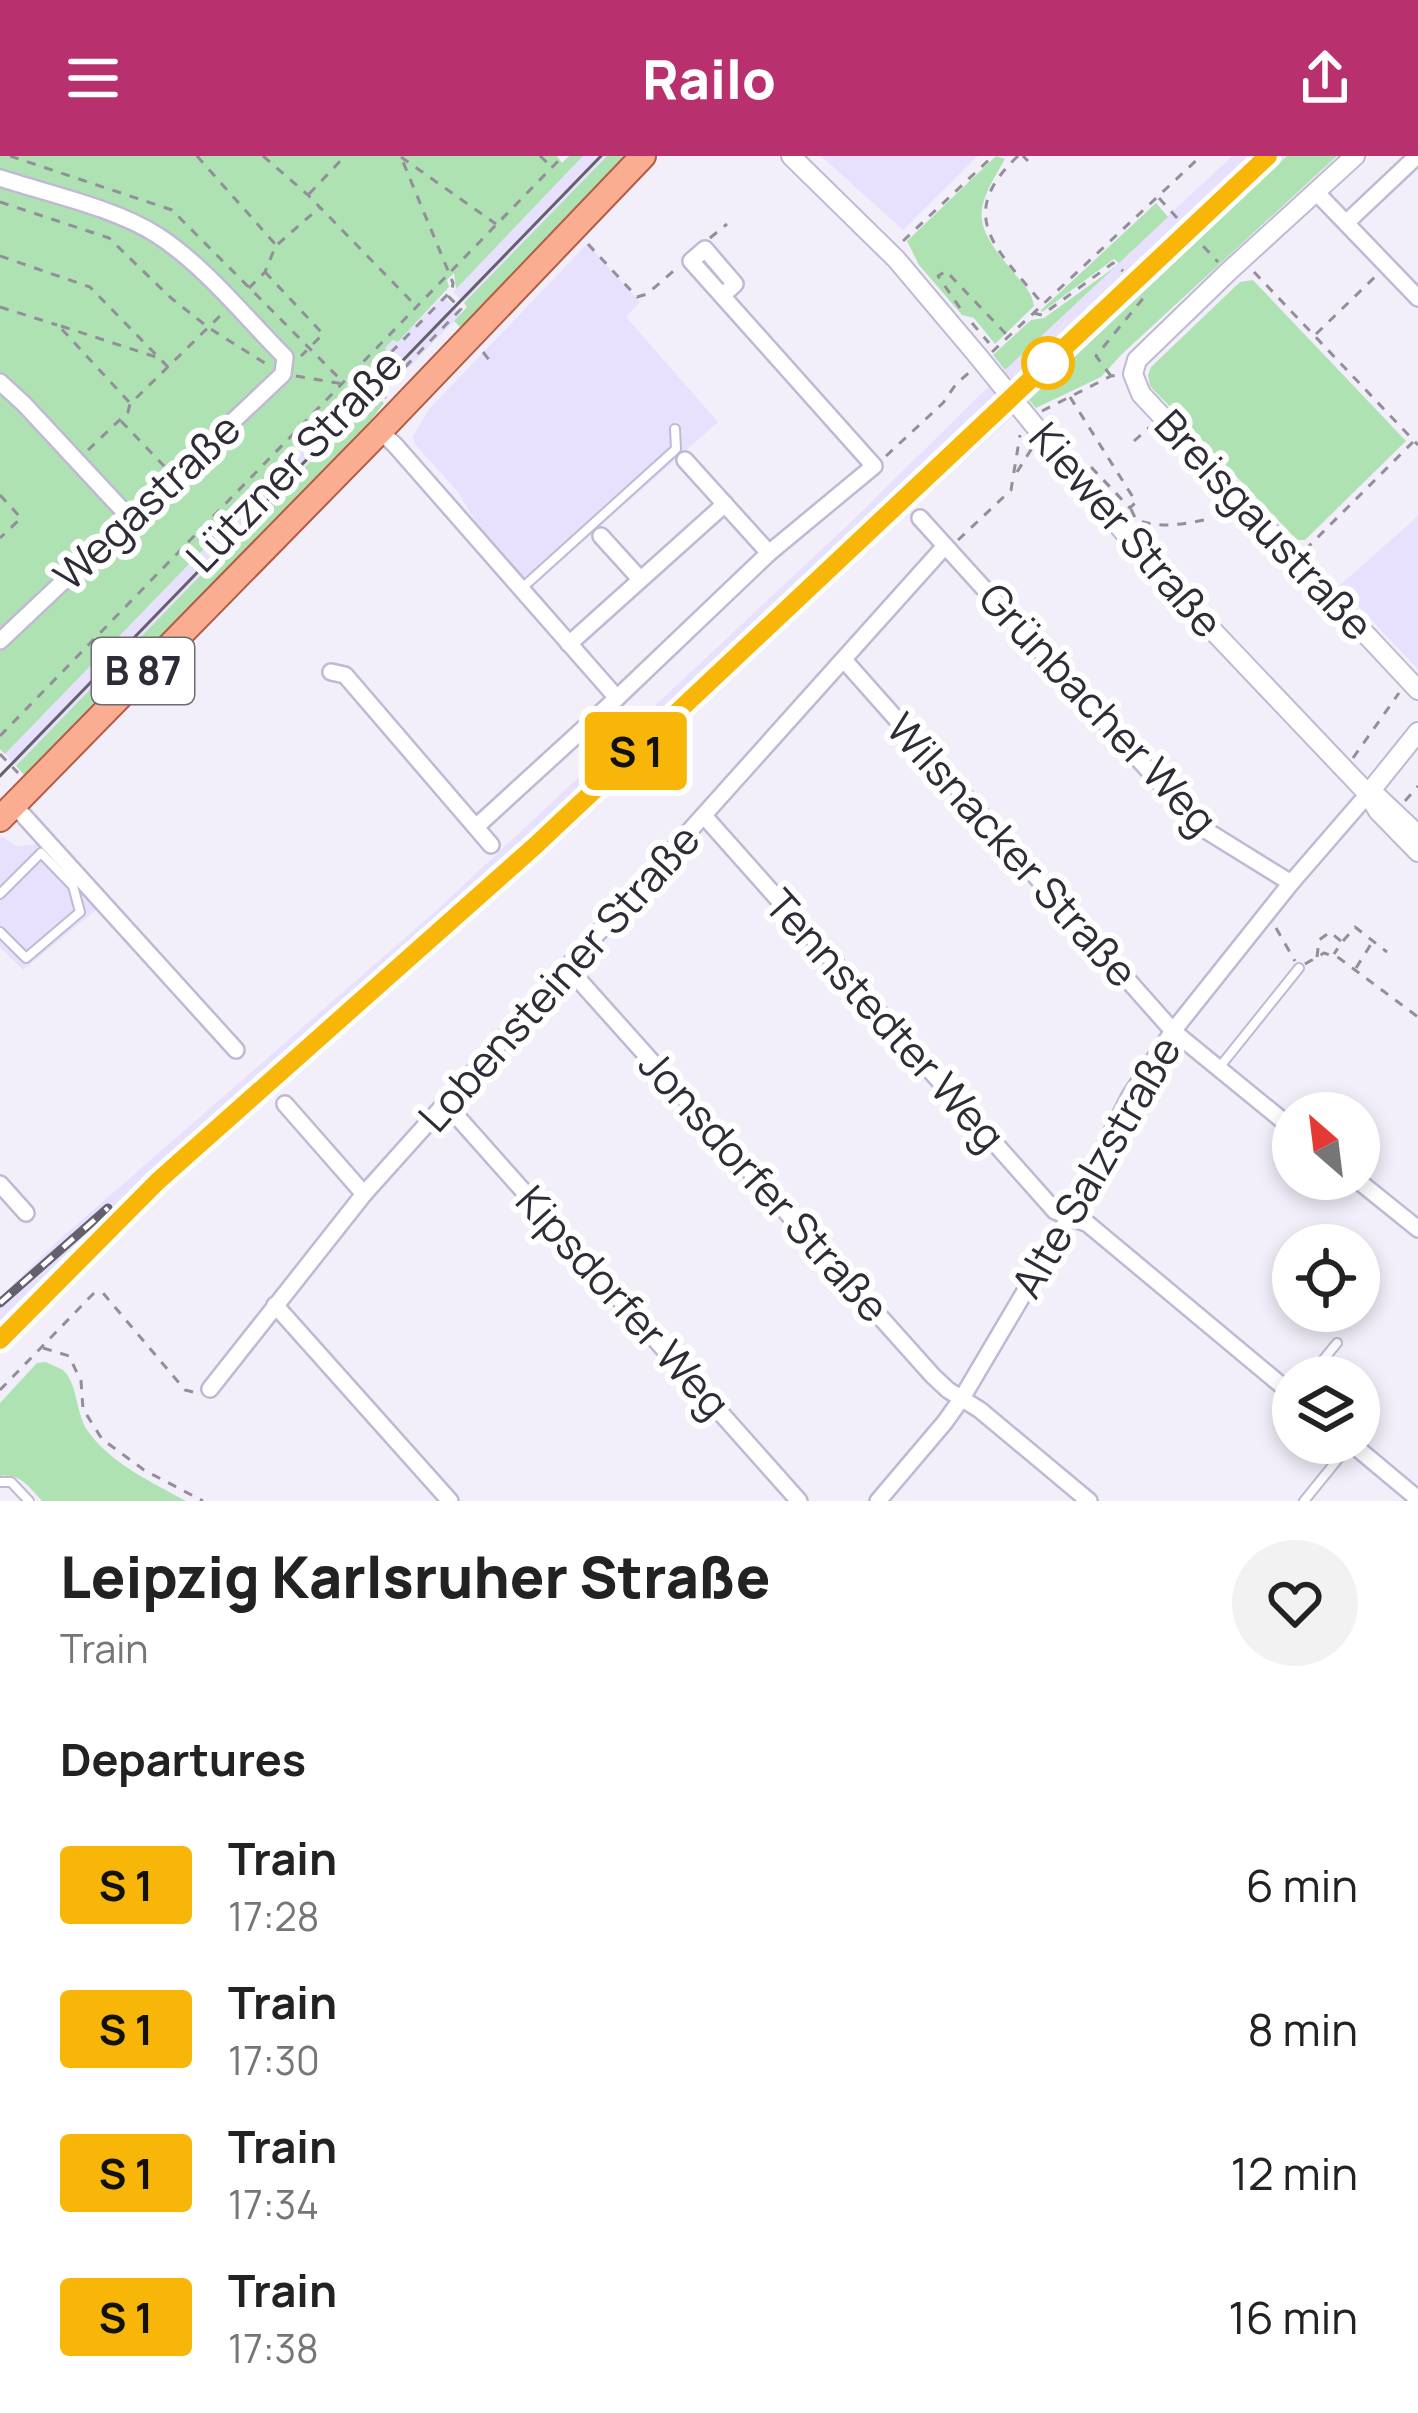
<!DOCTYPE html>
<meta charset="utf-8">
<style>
body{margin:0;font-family:Manrope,sans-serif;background:#f2f2f2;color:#222;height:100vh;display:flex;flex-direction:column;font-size:45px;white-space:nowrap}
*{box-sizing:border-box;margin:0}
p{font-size:39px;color:#767676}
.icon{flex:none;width:66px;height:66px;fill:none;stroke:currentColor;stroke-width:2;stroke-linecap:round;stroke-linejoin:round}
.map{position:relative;height:1345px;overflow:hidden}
.sheet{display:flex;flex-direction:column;background:#fff;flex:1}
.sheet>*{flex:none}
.badge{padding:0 24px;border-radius:9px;font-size:42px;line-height:78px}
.needle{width:78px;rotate:332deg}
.fabs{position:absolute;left:1272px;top:936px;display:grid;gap:24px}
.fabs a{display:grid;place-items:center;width:108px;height:108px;border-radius:50%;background:#fff;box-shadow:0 6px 18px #0003;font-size:60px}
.map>.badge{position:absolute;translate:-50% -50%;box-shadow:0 0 0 6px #fff}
h2{padding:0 60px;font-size:45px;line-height:108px}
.round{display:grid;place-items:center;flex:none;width:126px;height:126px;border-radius:63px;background:#f2f2f2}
.head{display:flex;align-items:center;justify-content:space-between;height:204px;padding:0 60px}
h1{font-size:57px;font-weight:800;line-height:90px}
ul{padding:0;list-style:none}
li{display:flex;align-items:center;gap:36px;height:144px;padding:0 60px}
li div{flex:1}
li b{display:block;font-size:45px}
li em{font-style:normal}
li .badge{min-width:132px;font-weight:700;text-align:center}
header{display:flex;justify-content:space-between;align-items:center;height:156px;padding:0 60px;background:#b9306e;color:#fff;font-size:54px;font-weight:800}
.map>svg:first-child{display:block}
</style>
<header><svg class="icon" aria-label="menu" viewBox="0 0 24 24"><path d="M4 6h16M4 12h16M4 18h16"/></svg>Railo<svg class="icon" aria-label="share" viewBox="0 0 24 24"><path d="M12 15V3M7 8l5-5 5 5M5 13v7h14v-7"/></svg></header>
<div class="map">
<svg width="1418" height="1345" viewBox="0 0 1418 1345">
<rect width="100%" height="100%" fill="#f2effb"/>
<g fill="#e8e1fd">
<path d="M583 0H607L464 147 453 136Z"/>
<path d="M821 0H978L903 74Z"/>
<path d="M1232 0H1287L1001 271 531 706 138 1058 0 1196V1141L60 1083 438 753 853 364 1046 174Z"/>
<path d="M587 88 640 146 626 161 718 266 532 431 482 376 458 336 414 287 413 280 429 253Z"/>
<path d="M443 140 461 158 385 236 367 218 388 197 385 193 394 183 398 186Z"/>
<path d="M364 229 375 239 16 610 5 598Z"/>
<path d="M1418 360V513L1339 430Z"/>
<path d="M0 679 16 690 39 688 97 753 23 814 0 791Z"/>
</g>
<g fill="#afe2b3">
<path d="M0 0H557L562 7 569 0H583L456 133 454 117 447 124 449 131 398 186 393 184 385 192 388 196 362 223 354 222 346 230 361 231 5 598 0 593Z"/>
<path d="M607 0H625L474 160 460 171 454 165 467 151 464 147Z"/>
<path d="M996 0 1005 3C973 57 972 67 1014 117 1023 128 1032 136 1034 150L995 188 974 162 962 159 919 109 907 85Z"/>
<path d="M1287 0H1337L1122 198 1101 221 1036 252 1029 244Z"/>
<path d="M1156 47 1168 61 1119 107 1114 103 1042 156 1041 154Z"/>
<path d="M1115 111 1005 214 993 199 1031 164 1044 162Z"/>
<path d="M1253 124 1406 285 1305 384H1297L1150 230 1148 219 1151 211 1240 126Z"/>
<path d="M375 239 384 247 356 284 27 622 16 610Z"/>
<path d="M46 1206C47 1207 62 1213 63 1214 77 1226 76 1257 87 1274 110 1307 153 1327 186 1345H42C29 1331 20 1317 0 1320V1247L37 1207Z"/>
</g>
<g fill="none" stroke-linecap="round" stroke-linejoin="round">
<defs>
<g id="service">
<path d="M521 433 676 293 675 273"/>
<path d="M0 738 41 697"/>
<path d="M0 776 26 802 80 756 73 730 41 697"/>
<path d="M1218 913 1299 812"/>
<path d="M1309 1221 1337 1187"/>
<path d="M0 1326H11L29 1345"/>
<path d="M1304 1345 1351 1287"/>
</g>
<g id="minor">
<path d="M0 22C49 38 115 52 157 79 204 109 246 162 285 201L283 218 0 485"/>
<path d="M1316 36 1418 142"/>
<path d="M1346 67 1417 0"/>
<path d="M0 226 24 248 130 362"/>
<path d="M380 275 395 289 617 542"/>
<path d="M685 304 769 397"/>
<path d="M920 362 1199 670 1291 727"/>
<path d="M601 380 640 423"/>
<path d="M569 488 725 348"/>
<path d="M844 504 1173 875 1293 973"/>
<path d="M331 516 345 519 491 689"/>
<path d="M14 649 236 894"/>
<path d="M705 661 1055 1055 1088 1068 1293 1239"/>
<path d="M477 670 617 542 769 397 874 310 691 105 705 93 735 128 722 140"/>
<path d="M569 813 933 1220 948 1234 980 1254 1089 1345"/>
<path d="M285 948 364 1038"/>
<path d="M446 948 799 1345"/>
<path d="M1356 1023 1418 1073"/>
<path d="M0 1028 26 1057"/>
<path d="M275 1149 450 1345"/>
<path d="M210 1233 364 1038 945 390"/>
<path d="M1351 1287 1418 1343"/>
<path d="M878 1345 945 1266 962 1242 1069 1061 1130 940 1173 875 1291 727 1368 638"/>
</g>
<g id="tertiary">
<path d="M791 0 896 103 977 199"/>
<path d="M1355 0 1228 116 1137 204 1133 218 1141 238 1418 534"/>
<path d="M1038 274 1160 419 1368 638 1378 655 1418 696"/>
<path d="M1368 638 1418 576"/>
<path d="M1378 641 1418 679"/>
</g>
<path id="primary" d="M0 663 380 275 643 0"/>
</defs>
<use href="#service" stroke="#c0b9d4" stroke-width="12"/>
<use href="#minor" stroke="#c0b9d4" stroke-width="20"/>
<use href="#tertiary" stroke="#c0b9d4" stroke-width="22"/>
<use href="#primary" stroke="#b25c43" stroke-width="28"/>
<g stroke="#928f9a" stroke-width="3" stroke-dasharray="9 9" stroke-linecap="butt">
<path d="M10 0 172 54 343 226"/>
<path d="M197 0 276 89 265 116 244 137"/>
<path d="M263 0 308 39 416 150"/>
<path d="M540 0 551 10"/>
<path d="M1018 0C954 60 997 93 1041 146"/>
<path d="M1023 0 1028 5"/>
<path d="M401 1 496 68"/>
<path d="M309 38 345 0"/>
<path d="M1159 42 1178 63"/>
<path d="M0 46 109 82 171 142 209 172 271 211"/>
<path d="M1191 77 1218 106"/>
<path d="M710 82 727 68"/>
<path d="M903 85 993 0"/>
<path d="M278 88 320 51"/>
<path d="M588 88 637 141 647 138 677 112"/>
<path d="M0 100 90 131 168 211"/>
<path d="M265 116 323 178 301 200"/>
<path d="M1254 116 1418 289"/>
<path d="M0 151 57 169"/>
<path d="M960 152 938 120 946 115 1006 178"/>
<path d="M1033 157 1042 159 1113 107 1123 115"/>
<path d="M972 167 989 187"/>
<path d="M1316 178 1378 118"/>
<path d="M483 196 494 210"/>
<path d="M992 196 1201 0"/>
<path d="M296 220 344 228 362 226 452 134 453 127 449 117 401 1"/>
<path d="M1111 220 1096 200 1145 140 1136 129"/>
<path d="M367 224 386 242"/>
<path d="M380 237 461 153 447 139"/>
<path d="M1070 241 1136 346 1130 352 1090 310"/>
<path d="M129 246 58 169 159 202"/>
<path d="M1042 255 1111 220 1120 219"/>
<path d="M121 265 164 310"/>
<path d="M1134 285 1152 269"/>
<path d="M88 294 128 256 130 248 224 156"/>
<path d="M886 300 943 247 956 228 972 214"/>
<path d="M1017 316 1032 292"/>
<path d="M0 339 21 362 0 382"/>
<path d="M1131 353 1136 364C1162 373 1183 368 1209 363"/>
<path d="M958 384 1011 334 1020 279"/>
<path d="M1305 394 1413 286"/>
<path d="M0 580 563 0"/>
<path d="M0 598 18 617"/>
<path d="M1353 602 1399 537"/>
<path d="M1405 645 1418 630"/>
<path d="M1276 772 1295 805"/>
<path d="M1343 785 1355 771 1387 796"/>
<path d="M1317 801 1319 784 1330 776 1342 786 1334 798"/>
<path d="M1305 808 1324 797 1339 802 1418 861"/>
<path d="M1356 812 1373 785"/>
<path d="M43 1192 69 1200 81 1225 83 1253 102 1283 144 1314 203 1345"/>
<path d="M0 1234 93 1138 103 1137 185 1234 197 1237"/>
</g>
<use href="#service" stroke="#fff" stroke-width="8"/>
<use href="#minor" stroke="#fff" stroke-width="15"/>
<use href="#tertiary" stroke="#fff" stroke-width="18"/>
<use href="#primary" stroke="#fbad92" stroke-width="24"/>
<path stroke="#64616c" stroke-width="3" d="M0 620 601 0"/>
<defs>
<g id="rail">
<path d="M1021 233 1268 0"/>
<path d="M0 1147 108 1052"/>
<path d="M0 1184 158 1025 535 689 1003 249"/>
</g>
</defs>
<use href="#rail" stroke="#64616c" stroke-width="9"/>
<use href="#rail" stroke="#fff" stroke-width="4.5" stroke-dasharray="14" stroke-linecap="butt"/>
<defs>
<path id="tertiary-bridge" d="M977 199 1038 274"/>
</defs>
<use href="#tertiary-bridge" stroke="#c0b9d4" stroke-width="22" stroke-linecap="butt"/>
<use href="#tertiary-bridge" stroke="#fff" stroke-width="18"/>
</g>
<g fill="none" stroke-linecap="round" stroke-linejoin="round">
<defs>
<path id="line" d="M0 1184 158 1025 536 689 1268 0"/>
</defs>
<use href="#line" stroke="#fff" stroke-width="27"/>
<use href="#line" stroke="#f8b608" stroke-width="18"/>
</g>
<circle fill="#fff" stroke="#f8b608" stroke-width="6" cx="1048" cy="207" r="24"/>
<g text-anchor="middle" stroke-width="12" stroke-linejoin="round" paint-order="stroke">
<rect fill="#fff" stroke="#6d6b73" stroke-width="3" x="92" y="482" width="102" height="66" rx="9"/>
<g font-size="39" font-weight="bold" fill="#2f2c37">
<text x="143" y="529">B 87</text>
</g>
<g font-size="42" fill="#2f2c37" stroke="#fff">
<text transform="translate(294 305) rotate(-46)" y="15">Lützner Straße</text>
<text transform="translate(147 346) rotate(-43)" y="15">Wegastraße</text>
<text transform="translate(1264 369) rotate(47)" y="15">Breisgaustraße</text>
<text transform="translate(1126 374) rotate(49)" y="15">Kiewer Straße</text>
<text transform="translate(1098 553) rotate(47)" y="15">Grünbacher Weg</text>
<text transform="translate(1012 694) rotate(48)" y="15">Wilsnacker Straße</text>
<text transform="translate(559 822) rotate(-48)" y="15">Lobensteiner Straße</text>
<text transform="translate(885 864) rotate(48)" y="15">Tennstedter Weg</text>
<text transform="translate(1096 1011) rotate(-60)" y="15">Alte Salzstraße</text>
<text transform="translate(764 1030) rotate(48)" y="15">Jonsdorfer Straße</text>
<text transform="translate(623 1146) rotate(48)" y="15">Kipsdorfer Weg</text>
</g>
</g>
</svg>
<div class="fabs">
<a><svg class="needle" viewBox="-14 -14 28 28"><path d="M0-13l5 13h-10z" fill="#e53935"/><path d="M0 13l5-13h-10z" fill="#767676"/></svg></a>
<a><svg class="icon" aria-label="locate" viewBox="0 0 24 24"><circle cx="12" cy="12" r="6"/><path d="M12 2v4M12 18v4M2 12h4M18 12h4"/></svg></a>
<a><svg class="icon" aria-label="layers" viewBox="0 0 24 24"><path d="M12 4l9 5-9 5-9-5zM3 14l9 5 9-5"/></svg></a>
</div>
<b class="badge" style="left:636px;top:595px;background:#f8b608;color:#111">S 1</b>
</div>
<section class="sheet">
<div class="head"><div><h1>Leipzig Karlsruher Straße</h1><p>Train</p></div><a class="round"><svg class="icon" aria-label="heart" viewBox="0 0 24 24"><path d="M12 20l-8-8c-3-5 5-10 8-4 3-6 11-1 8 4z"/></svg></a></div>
<h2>Departures</h2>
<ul>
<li><span class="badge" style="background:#f8b608;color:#111">S 1</span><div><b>Train</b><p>17:28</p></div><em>6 min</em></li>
<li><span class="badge" style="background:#f8b608;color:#111">S 1</span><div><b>Train</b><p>17:30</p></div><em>8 min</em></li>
<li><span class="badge" style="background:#f8b608;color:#111">S 1</span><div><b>Train</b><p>17:34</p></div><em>12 min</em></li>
<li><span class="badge" style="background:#f8b608;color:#111">S 1</span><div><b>Train</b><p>17:38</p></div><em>16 min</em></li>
</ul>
</section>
